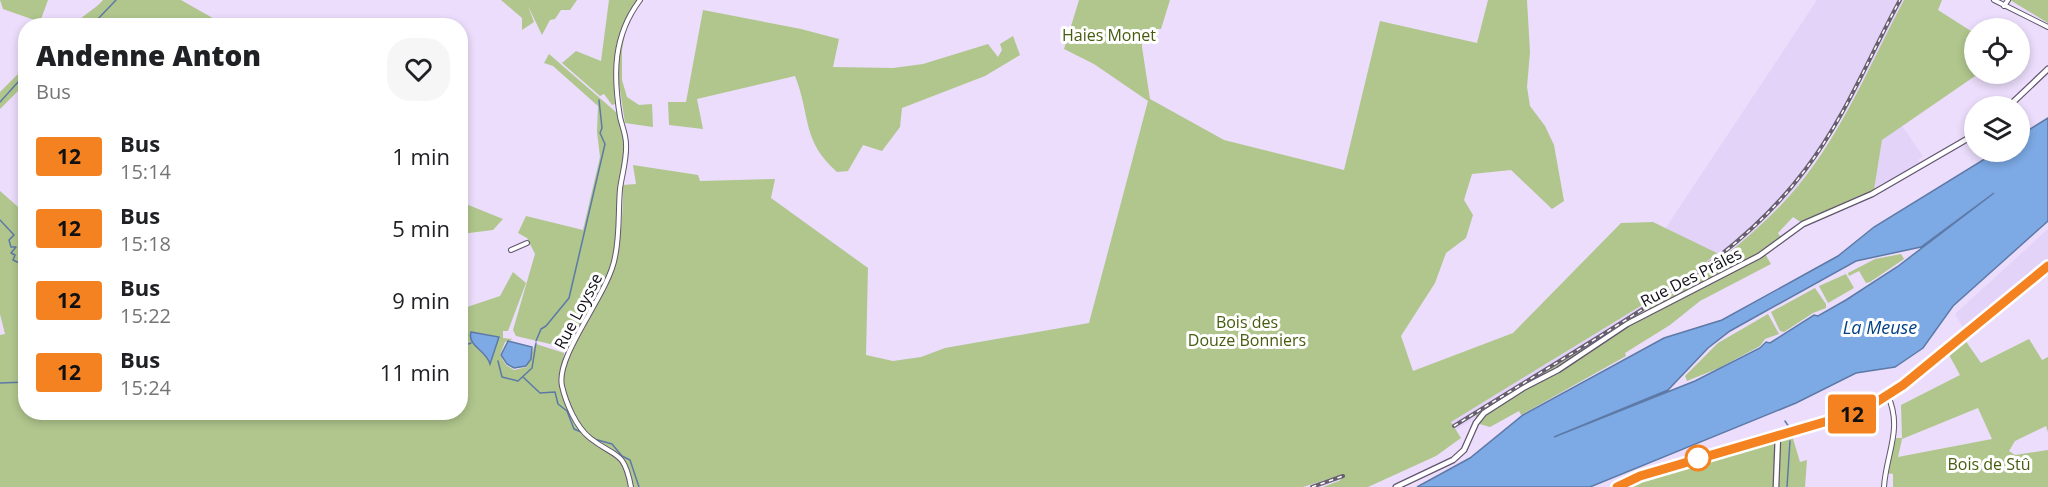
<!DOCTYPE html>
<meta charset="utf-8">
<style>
body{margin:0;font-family:"Open Sans",sans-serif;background:#f6f6f6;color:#202124;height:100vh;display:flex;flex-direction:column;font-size:22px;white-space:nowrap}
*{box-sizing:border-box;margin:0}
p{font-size:20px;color:#757577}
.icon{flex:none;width:33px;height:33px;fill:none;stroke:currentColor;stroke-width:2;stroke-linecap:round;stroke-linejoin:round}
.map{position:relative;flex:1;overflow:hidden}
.panel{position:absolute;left:18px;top:18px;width:450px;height:402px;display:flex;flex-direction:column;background:#fff;border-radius:24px;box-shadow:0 3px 9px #0003}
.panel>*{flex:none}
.badge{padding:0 12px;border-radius:4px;font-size:21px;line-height:39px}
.controls{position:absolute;left:1964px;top:18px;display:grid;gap:12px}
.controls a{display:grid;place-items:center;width:66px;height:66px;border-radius:50%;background:#fff;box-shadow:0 3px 9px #0003;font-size:30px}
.map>.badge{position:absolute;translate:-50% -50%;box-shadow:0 0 0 3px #fff}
.round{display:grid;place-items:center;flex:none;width:63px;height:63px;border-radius:24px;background:#f6f6f6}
.head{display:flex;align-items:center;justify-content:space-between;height:102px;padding:0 18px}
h1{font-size:28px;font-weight:800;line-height:45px}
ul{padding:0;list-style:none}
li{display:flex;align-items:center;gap:18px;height:72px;padding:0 18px}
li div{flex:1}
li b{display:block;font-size:22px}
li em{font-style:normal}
li .badge{min-width:66px;font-weight:700;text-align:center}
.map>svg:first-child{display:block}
</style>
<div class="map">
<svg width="2048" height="487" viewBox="0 0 2048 487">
<rect width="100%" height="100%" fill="#ebddfb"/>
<g fill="#e4d3f8">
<path d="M1817 0H1904L1853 99 1799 185 1753 232 1719 262 1456 430 1451 422 1639 307 1694 272 1716 254 1665 229Z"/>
<path d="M1902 126 1923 156 1918 160 1922 165 1874 190 1882 140Z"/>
<path d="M2048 229V261L1964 329 1955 314Z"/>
</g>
<g fill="#b0c68d" fill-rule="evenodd">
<path d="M0 0H48L40 22 3 9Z"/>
<path d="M103 0H181L225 25H113L104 19 94 25H76C82 14 94 11 103 0Z"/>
<path d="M501 0H577L570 10H561L555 19 550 20 542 35 528 6 534 22 522 30V18Z"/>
<path d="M609 0H639C612 36 612 60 615 104L612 105 604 94 600 96 562 63 576 51 601 61Z"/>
<path d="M1079 0H1170L1161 29H1142V47L1150 99 1224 140 1344 170 1380 21 1477 43 1488 0H1527L1530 52 1527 87 1530 106 1545 126 1554 145 1564 201 1552 209 1511 170 1472 174 1464 200 1473 215 1466 238 1446 253 1435 283 1401 336 1413 371 1513 333 1621 223 1653 222 1717 253 1694 272 1639 307 1451 422 1461 438 1436 456 1368 487H1323L1341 480 1338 476 1303 487H0V335L5 334 0 314V191L25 213 26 412H460L461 304 464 308 500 296 513 272 526 283 508 331H503V338L513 339 505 342 500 355 506 365 514 370 527 367 535 344V349L536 344 564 353 561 389C564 349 590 320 607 285 621 255 623 217 623 185L636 184 633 165 698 175 700 181 775 179 771 198 868 268 866 355 893 361 921 357 945 348 1089 323 1148 101 1094 64 1064 49Z"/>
<path d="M1904 0H1942L1938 10 1974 33V74H1978L1882 140 1874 190 1836 207V210L1802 223 1793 217 1778 233 1781 238 1764 252 1771 264 1700 301 1670 325 1625 353 1626 356 1521 415 1519 411 1490 427 1476 423V415C1521 387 1566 359 1612 331 1680 290 1746 248 1798 186 1843 131 1871 62 1904 0Z"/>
<path d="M2010 0H2048V23Z"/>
<path d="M703 10 801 29 839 39 833 67 893 68 923 64 988 44 998 57 1002 50 1000 44 1013 36 1020 55 985 76 902 108 900 127 882 151 863 145 848 171 837 172C801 140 811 116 795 76L697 99 703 129 669 125 668 102H686Z"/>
<path d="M627 23 622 50V80L627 97 639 105 652 104 653 127 625 123 616 64Z"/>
<path d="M549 54 617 113 624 140 618 239 610 271 571 346 567 348 516 336 513 330 535 254 527 238 518 233 526 216 583 230 600 157 597 132 598 106 553 66 544 63Z"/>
<path d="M25 67V84L0 109V92Z"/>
<path d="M460 202H461L503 219 493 230 461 234Z"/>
<path d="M1901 254 1904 259 1870 282 1866 283 1859 271 1849 276 1848 273 1875 259Z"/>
<path d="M1846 274 1854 288 1828 303 1819 286Z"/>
<path d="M1815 288 1826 304V308L1813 313 1784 332 1780 331 1771 312Z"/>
<path d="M1768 314 1779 334 1765 339 1760 346 1719 368 1687 381 1685 376 1718 343Z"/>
<path d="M2029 339 2042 360 2048 357V432L2046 426 2015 441 2009 451 2015 455 2048 450V487H1893V474L1886 473 1896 438H1902L1901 405 1960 375 1948 353 1965 340 1981 363ZM1978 408 1992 439 1898 457 1902 439Z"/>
<path d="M1791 432 1800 462 1807 460 1805 487H1625L1775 440 1777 451 1778 439Z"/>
</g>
<g fill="#7da9e5" stroke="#5d7aa7" stroke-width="1.5" fill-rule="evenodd">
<path d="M2048 118V221L1953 306 1923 348 1895 367 1856 373 1796 403 1590 487H1417L1470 458 1523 415 1664 338 1722 320 1838 256 1874 227 1996 152H2019V136ZM1994 193 1897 267 1846 300 1818 316 1814 315 1770 343 1766 342 1760 348 1695 381 1554 437 1668 390 1708 348 1730 331 1856 261 1921 247Z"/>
<path d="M471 332 499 337 490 364C486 350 467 346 471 332Z"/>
<path d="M508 341 532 347 531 359 526 366 514 368 507 364 501 355Z"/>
</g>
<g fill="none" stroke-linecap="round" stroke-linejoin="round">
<g stroke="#5d7aa7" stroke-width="1.5">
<path d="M84 26 85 23 96 21 116 0"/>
<path d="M0 102 18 82 26 79"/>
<path d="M0 220 14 235 9 240 11 247H16L11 253 15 255 13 260 26 266"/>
<path d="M536 341 541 329 546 326 569 298 605 144 600 133 602 128 599 100"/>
<path d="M460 347 471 343"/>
<path d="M498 361 502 377 518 381 532 368 536 343"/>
<path d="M523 377 540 393 555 392 558 404 567 411 574 429 581 432"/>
<path d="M0 383 26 382"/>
<path d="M1785 421 1789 427"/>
<path d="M594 439 612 444 622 456 630 460 639 487"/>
<path d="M1787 487 1790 441"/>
</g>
<defs>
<g id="minor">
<path d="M1994 0 2048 27"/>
<path d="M2004 6 2008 0"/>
<path d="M511 250 527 243"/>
<path d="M631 487C624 449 615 458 590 438 576 427 566 403 562 386 555 355 609 294 615 257 620 234 618 212 620 189 622 174 627 159 626 144 626 135 622 126 620 117 613 74 613 36 640 0"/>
<path d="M1884 487C1886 454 1903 429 1888 396"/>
</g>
<g id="tertiary">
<path d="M2009 106 2048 69"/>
<path d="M1396 487 1453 460 1464 450 1476 423 1484 413 1523 388 1558 370 1627 324 1759 256 1803 224 1872 194 1974 135"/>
<path d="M1776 487 1778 435"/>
</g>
<path id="primary" d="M1617 487 1640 476 1838 418 1875 403 1903 385 2048 266"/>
</defs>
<use href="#minor" stroke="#61556e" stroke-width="6"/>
<use href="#tertiary" stroke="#61556e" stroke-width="7"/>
<use href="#primary" stroke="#61556e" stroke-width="8"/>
<use href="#minor" stroke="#fff" stroke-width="4"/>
<use href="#tertiary" stroke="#fff" stroke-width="4.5"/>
<use href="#primary" stroke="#fff" stroke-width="6"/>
<defs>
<g id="rail">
<path d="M1454 426C1504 395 1555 364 1605 333 1680 286 1751 242 1805 170 1845 118 1869 57 1900 0"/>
<path d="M1312 487 1343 476"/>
</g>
</defs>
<use href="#rail" stroke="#675f70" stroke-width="4"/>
<use href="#rail" stroke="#fff" stroke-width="1.5" stroke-dasharray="4.5" stroke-linecap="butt"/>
</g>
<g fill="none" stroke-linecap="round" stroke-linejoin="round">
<defs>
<path id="line" d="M1617 487 1640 476 1838 418 1875 403 1903 385 2048 266"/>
</defs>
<use href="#line" stroke="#fff" stroke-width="14"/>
<use href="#line" stroke="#f58220" stroke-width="9"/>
</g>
<circle fill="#fff" stroke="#f58220" stroke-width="3" cx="1698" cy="458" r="12"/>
<g text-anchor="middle" stroke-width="6" stroke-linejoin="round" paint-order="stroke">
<g font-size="16" fill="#465d0f" stroke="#fff">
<text x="1109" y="41">Haies Monet</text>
<text x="1247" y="328">Bois des<tspan x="1247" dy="18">Douze Bonniers</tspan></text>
<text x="1989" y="470">Bois de Stû</text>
</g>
<g font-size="16" fill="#120e17" stroke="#fff">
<text transform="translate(1691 277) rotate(-27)" y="6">Rue Des Prâles</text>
<text transform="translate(578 311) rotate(-62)" y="6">Rue Loysse</text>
</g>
<g font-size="18" font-style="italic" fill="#024186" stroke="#fff">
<text x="1880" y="334">La Meuse</text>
</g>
</g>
</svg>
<div class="controls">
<a><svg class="icon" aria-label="locate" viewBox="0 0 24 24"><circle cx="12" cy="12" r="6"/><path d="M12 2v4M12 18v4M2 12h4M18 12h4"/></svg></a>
<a><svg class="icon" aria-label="layers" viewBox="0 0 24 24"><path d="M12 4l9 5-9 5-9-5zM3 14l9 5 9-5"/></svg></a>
</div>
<b class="badge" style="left:1852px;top:414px;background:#f58220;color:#111">12</b>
<section class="panel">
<div class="head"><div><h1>Andenne Anton</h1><p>Bus</p></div><a class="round"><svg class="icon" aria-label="heart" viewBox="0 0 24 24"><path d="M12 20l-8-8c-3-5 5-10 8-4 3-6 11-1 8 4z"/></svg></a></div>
<ul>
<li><span class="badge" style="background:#f58220;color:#111">12</span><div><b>Bus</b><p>15:14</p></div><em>1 min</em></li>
<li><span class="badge" style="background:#f58220;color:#111">12</span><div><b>Bus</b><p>15:18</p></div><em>5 min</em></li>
<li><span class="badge" style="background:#f58220;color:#111">12</span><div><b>Bus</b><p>15:22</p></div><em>9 min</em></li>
<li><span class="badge" style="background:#f58220;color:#111">12</span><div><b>Bus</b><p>15:24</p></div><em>11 min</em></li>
</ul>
</section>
</div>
